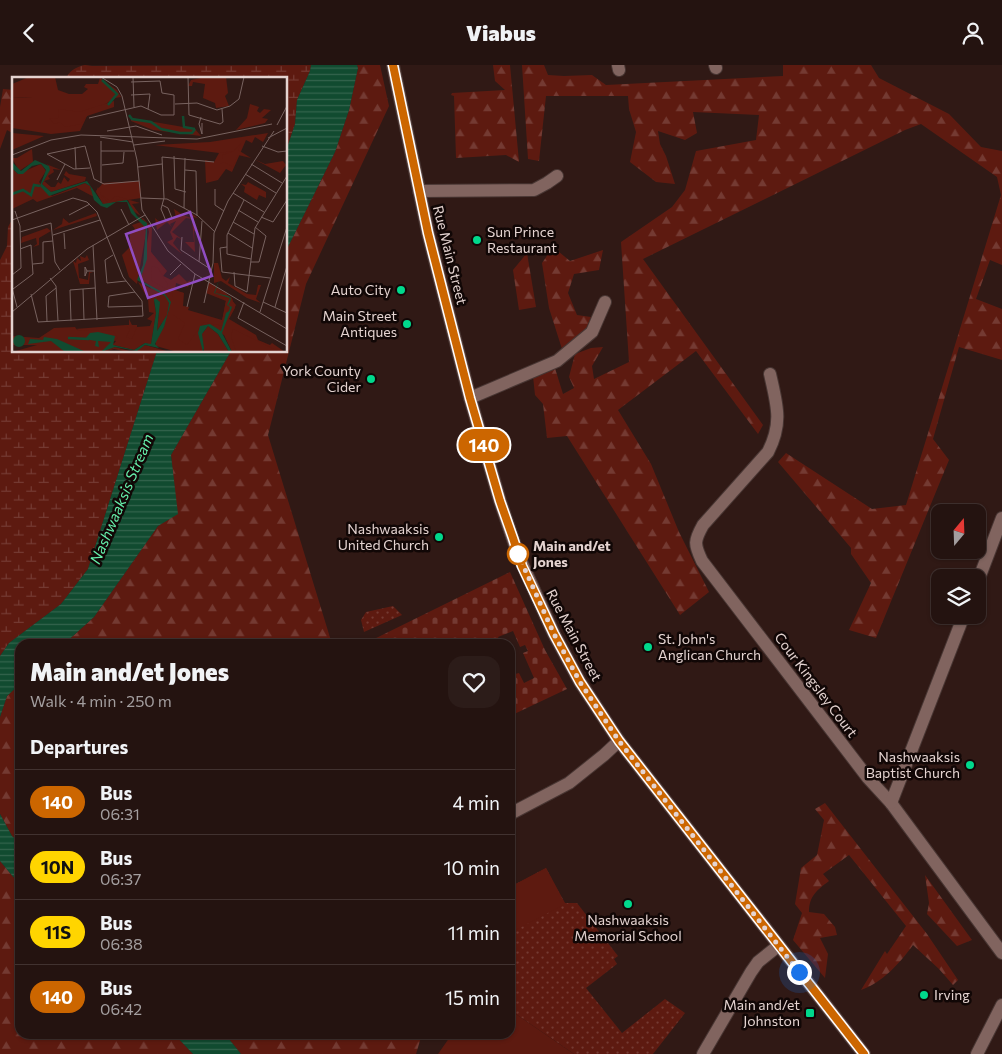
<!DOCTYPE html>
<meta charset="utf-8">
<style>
body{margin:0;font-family:Commissioner,sans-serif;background:#2c1c19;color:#f1f3f6;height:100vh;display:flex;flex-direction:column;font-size:19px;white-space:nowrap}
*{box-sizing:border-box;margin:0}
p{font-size:16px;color:#a39e9f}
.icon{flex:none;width:28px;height:28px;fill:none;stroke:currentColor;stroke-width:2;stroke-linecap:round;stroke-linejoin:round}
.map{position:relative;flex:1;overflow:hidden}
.details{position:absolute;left:15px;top:574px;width:500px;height:400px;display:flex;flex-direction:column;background:#241310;border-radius:15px;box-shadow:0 1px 4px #0004,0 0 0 1px #413230}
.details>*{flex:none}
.badge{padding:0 10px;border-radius:16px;font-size:18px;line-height:32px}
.needle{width:32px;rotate:19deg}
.buttons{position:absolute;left:931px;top:439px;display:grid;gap:10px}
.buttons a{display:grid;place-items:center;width:55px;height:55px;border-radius:10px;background:#241310;box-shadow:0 1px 4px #0004,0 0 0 1px #413230;font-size:25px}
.you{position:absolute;width:25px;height:25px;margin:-12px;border:4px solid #fff;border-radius:50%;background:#1a73e8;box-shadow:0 0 0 8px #1a73e833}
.map>.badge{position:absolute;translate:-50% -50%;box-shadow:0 0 0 2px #fff}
h2{padding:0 15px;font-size:19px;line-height:45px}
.round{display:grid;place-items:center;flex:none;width:52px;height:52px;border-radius:15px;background:#2c1c19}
.summary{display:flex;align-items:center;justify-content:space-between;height:85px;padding:0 15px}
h1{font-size:24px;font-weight:800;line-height:38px}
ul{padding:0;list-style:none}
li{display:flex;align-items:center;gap:15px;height:65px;padding:0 15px;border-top:1px solid #413230}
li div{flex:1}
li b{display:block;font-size:19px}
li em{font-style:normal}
li .badge{min-width:55px;font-weight:700;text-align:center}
header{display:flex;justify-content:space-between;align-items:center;height:65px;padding:0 15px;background:#241310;font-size:22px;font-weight:800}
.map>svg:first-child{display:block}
</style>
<header><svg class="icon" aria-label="back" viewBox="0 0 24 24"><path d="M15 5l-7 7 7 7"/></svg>Viabus<svg class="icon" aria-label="person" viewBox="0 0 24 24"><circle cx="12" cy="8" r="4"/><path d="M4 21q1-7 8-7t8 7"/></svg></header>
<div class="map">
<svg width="1002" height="989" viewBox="0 0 1002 989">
<defs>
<pattern id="grass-dots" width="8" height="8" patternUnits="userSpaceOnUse" patternTransform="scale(1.25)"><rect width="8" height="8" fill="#5d1a10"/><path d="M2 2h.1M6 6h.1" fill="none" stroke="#743a32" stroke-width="1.8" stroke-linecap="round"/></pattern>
<pattern id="forest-firs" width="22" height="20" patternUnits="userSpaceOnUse" patternTransform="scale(1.25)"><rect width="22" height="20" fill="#5d1a10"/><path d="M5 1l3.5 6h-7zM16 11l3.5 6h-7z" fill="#743a32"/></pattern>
<pattern id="wetland-marsh" width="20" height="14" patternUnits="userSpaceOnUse" patternTransform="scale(1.25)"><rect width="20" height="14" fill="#5d1a10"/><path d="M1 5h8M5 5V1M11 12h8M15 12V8" fill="none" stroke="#743a32"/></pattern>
<pattern id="cemetery-stones" width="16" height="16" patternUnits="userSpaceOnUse" patternTransform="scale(1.25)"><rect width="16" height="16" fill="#5d1a10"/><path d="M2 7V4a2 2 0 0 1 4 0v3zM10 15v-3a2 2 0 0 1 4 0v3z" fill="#743a32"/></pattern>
<pattern id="water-rules" width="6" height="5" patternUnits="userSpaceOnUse" patternTransform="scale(1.25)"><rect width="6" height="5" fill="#114b30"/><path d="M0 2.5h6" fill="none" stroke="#34644d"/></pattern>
</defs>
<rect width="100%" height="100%" fill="#301915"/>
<g fill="url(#grass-dots)">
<path d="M393 541 402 550 364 567 361 555 366 547Z"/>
<path d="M546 803 565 838H577L618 891 614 894 617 899 586 923 622 968 665 934 685 948 653 989H574L510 945V822Z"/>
</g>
<g fill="url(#forest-firs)">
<path d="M357 0H380L389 41 306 219 268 370 332 579H220L204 573 201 579H64L94 552 158 461 177 449 171 390 231 286H286V186L335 87 349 45 358 3Z"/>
<path d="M493 0H510L519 97 506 90 456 93 454 31 451 30 452 28 505 25 495 16Z"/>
<path d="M522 0H544L548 10 564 11 592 10 606 20 783 11V0H871L879 13 949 49 981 82 1002 86V200L990 195 976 234 1002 244V295L959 282 933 374 949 395 876 573 849 565 871 518 851 489V483L778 397 786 388 872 444 906 440 1001 130 997 112 921 59 905 65 643 194 763 360 758 369 696 286 618 345 651 399 679 467 709 527 680 550 567 371 547 373 543 339 535 330 533 311 554 300 563 329 574 323 569 312 575 289 591 283 603 282 592 301 594 314 629 297 621 177 672 142 685 125 696 86 756 75 759 50 693 47 697 68 685 75 658 66 660 79 666 91 675 119 656 117 630 97 636 67 629 44 628 31H546L539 96 528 94Z"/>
<path d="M3 24 14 25V69L7 65 0 84V42Z"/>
<path d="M553 182 570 196 603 185 599 205 574 209 568 228 577 250 591 252 585 267 562 284 549 243 542 198Z"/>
<path d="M527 188 536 242 519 245 513 205Z"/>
<path d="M20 619V778L12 771 0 749V652L7 631Z"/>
<path d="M825 738 927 869 958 915 953 920 939 904 913 880C900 898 882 918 861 925L885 886 887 889 906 861 849 790 823 809 829 816C817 825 809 831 809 847L824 849 835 862 837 870 820 873 828 889 825 913 793 875 802 848 795 839 801 803 817 790 824 755 815 744Z"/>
<path d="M0 796 20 820V969H174L193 989H0Z"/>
<path d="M925 810 972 875 957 881 927 849 929 838Z"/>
<path d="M225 969H422L416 989H241Z"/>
</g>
<g fill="url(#wetland-marsh)">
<path d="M85 0 92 1 311 0 310 6 297 35 295 59 286 86V14H65C70 6 75 2 85 0Z"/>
<path d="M14 151V286H157L88 504 61 539 9 578 0 591V195L7 181 8 162Z"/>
</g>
<path fill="url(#cemetery-stones)" d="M510 507 545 585 567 624 510 651V598L515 609 519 608 524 618 534 613 523 588 528 586 525 580 520 582 513 566 498 572 501 578 499 579H364Z"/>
<g fill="#5d1a10">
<path d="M546 803 565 839 510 868V822Z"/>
<path d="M510 945 574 989H438L452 969H510Z"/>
</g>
<g fill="url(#water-rules)">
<path d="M311 0H357L358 3 349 45 335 87 286 186V86L295 59 297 35 310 6Z"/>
<path d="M157 286H231L171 390 178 449 158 461 94 552 64 579H20V619L7 631 0 652V591L9 578 61 539 88 504Z"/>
<path d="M0 749 12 771 20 778V820L0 796Z"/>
<path d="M174 969H225L241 989H193Z"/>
</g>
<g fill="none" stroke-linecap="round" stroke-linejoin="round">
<defs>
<g id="street">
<path d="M618 0 619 5"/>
<path d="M715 0 716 3"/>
<path d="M419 126 534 125 547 118 557 111"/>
<path d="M770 309C777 340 783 358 768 387L703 460C694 476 694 479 702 496L868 713 891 738 1002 888"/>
<path d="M470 333 557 296 592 267 605 237"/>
<path d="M978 516 1002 453"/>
<path d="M891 738 964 550"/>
<path d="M510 749 569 718 604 690 619 676"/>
<path d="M703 989 751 907 758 897 778 881"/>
</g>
<g id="secondary">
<path d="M393 0 428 168 470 333 500 436 519 492 554 569 580 617 619 676 864 989"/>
<path d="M977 989 1002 940"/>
</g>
</defs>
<use href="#street" stroke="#483633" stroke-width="14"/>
<use href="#secondary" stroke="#483633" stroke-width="14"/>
<use href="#street" stroke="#81645f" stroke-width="12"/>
<use href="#secondary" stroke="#81645f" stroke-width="12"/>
</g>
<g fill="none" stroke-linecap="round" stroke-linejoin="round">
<defs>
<path id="line" d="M393 0 428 168 470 333 500 436 513 473 522 501 554 569 580 617 619 676 864 989"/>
</defs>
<use href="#line" stroke="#fff" stroke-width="11"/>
<use href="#line" stroke="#c60" stroke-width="8"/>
<path stroke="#e4d3d0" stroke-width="5" stroke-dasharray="0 9" d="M518 489 554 569 580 617 619 676 799 907"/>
</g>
<g fill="#00d98c" stroke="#110706" stroke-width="2">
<circle cx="477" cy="175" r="5"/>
<circle cx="401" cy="225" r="5"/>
<circle cx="407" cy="259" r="5"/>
<circle cx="371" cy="314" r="5"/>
<circle cx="439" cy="472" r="5"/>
<circle cx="648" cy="582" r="5"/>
<circle cx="970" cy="700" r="5"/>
<circle cx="628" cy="839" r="5"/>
<circle cx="924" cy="930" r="5"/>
<rect x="805" y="943" width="10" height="10" rx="2.5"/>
</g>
<circle fill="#fff" stroke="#c60" stroke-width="2.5" cx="518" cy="489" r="10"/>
<g text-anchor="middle" stroke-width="5" stroke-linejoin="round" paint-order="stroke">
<g font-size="14" fill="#e4d3d0" stroke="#110706" text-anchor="end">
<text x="487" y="172" text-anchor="start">Sun Prince<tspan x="487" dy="16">Restaurant</tspan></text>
<text x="391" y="230">Auto City</text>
<text x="397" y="256">Main Street<tspan x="397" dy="16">Antiques</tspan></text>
<text x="361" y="311">York County<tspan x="361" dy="16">Cider</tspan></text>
<text x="429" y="469">Nashwaaksis<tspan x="429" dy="16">United Church</tspan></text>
<text x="658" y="579" text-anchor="start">St. John's<tspan x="658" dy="16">Anglican Church</tspan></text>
<text x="960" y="697">Nashwaaksis<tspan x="960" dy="16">Baptist Church</tspan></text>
<text x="628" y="860" text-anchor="middle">Nashwaaksis<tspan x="628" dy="16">Memorial School</tspan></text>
<text x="934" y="935" text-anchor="start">Irving</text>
<text x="800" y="945">Main and/et<tspan x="800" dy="16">Johnston</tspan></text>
</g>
<g font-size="14" fill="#e4d3d0" stroke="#110706">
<text transform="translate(450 190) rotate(76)" y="5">Rue Main Street</text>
<text transform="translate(574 570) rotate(62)" y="5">Rue Main Street</text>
<text transform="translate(816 620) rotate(53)" y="5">Cour Kingsley Court</text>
</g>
<g font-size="14" font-weight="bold" fill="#e4d3d0" stroke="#110706" text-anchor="start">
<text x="533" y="486">Main and/et<tspan x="533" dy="16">Jones</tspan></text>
</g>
<g font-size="15" font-style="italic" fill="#65eeaa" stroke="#110706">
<text transform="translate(122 434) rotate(-67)" y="5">Nashwaaksis Stream</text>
</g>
</g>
<g transform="translate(12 12)">
<rect width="275" height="275" fill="#301915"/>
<path d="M17 0H20V20L0 21V7ZM128 104 129 121 91 127 84 114 91 106ZM138 164 139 175 155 194 151 199 159 203 167 197 175 205 179 203 176 210 164 206 163 214 172 216 171 229 177 230 176 233 210 243 214 224 194 216 197 205 220 221 223 231 217 242 244 258 246 263 258 268 260 266 273 275H220L212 258 191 247V275L158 271 132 191ZM117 242 120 248H125V263H114V248H117Z" fill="#5d1a10"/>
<path d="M20 0H43L46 13 57 17H70L76 12 72 10 74 7H86L88 1 105 13 109 20 103 21 75 39 68 54 39 57 0 51V21L20 20ZM193 0H214L216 16 213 19 217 29 204 31 203 26 191 21 193 7 181 5 180 9H176L179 3ZM238 27 247 30 245 34 248 36 252 32 259 33 250 41 256 42 253 46 224 53 235 41ZM119 41 183 52 189 59 141 53 119 44ZM0 56 32 59 0 73ZM256 56 251 65 243 60 240 66 234 63 220 95 214 92 206 103 194 106 193 83 202 85 207 76 143 68 198 65ZM20 72 21 85 7 94 0 81H5ZM242 82 253 87 271 84 274 88 268 96ZM29 87 34 94 27 105 40 119 73 106 78 109 82 120 65 111 25 125 21 122 0 132V91L6 97ZM34 87 49 93 41 92 42 95 36 99 38 102 32 104 39 110H43L46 105 49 107 52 100 56 105 58 102 52 98 54 94 57 97 74 100 73 104 39 115 30 107 35 98 37 89ZM236 105 254 115V121L247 118 245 123 232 115 233 110 229 107 234 108ZM86 110 92 126H96L90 118 98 124 104 119 128 126 120 127 129 139 121 134 116 123 106 122 96 128 91 127 84 115ZM162 132 171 138 179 141 180 137 186 141 181 140 185 154H182L183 175 173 165H182L180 142 174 141 160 155 171 163 165 160 161 166 170 177 155 165 161 162 158 155 164 144 158 147 160 150 155 145 145 153 143 141 149 146 164 141ZM84 136 85 139 41 153 50 147 51 141 57 146ZM131 141 140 151 139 175 154 195 151 199 159 203 163 200V213L172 216H161L160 220V237L173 246 166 262 175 268 192 245 211 249 208 254 197 246 188 251 191 275H165L144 269 143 262 152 250 159 225 149 214 128 203 137 155 135 146 129 142ZM35 151 39 154 27 161V168L21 170 25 167 24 161 9 166 10 160ZM75 178 77 183 66 187 67 201 76 203 77 195H81L78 196 77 207H68L61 184 64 186 65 181 69 184 68 179 73 181ZM202 186H206L210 201 214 204 218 200 216 206 235 217 244 218 246 208H249L244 222 249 226 235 221 209 204 202 206ZM126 205 153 219 157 226 155 238 145 254 148 225 142 223 144 236 139 268 133 266 122 273 101 268 104 264 63 252 114 248 118 253 114 260 120 262 125 250 138 249 140 244 135 242 142 236 137 235 136 222ZM202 209 203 216 212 214 224 228 214 247 210 245 214 223 202 218ZM196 249 206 257 217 275H192L190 257ZM133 268 158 275H115L102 272 92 275 103 270 121 275Z" fill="#5d1a10"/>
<path d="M102 24V30L75 39 69 47 53 50 48 45 43 47 37 42 46 41 47 32 67 35ZM230 65 226 73 239 81 226 78 221 90 212 85 208 87V76L220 74 212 76 210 79 211 82V78L222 74ZM129 145 133 148 134 156 125 207 117 200 110 178 118 170V157L123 152 120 148ZM140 189 146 191 156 208 154 212 139 203ZM63 250 65 253 101 254 106 261 101 265 103 270 92 275H0L25 268H0V259L27 261 42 251ZM221 252 231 257 268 275H224L219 259Z" fill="#5d1a10"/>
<path d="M23 83 37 89 38 93 30 107 39 115 75 104 91 127 115 123 125 139 135 146V182L128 203 152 216 159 225 152 250 143 267 147 271 165 275 133 268 125 274 103 270 89 275 99 265 86 264 87 270 83 269 84 264 73 262 78 256 86 255 103 259 101 268 122 273 133 266 139 267 144 236 142 223 143 221 148 225 145 254 155 238 157 226 153 219 125 203 131 188 134 151 119 136 115 125H104L95 131 89 129 82 123 78 109 73 106 37 119 28 109 34 93 29 87 20 89 11 97H6L0 91V85L9 94ZM207 203 203 216 216 219 219 221 218 225 216 228 220 230 210 256 220 275H217L206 257 196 249 190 257 192 271 191 275 186 256 188 249 198 247 209 254 214 236 217 234 218 230 215 228 218 221 202 216ZM1 264a6 6 0 1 1 12 0a6 6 0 1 1-12 0ZM32 260 45 262 74 275H53L39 264 16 267 18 262 31 263Z" fill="#114b30"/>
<path fill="none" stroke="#114b30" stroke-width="2.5" d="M90 3 105 17 96 28M117 38 120 42 139 45 149 52 168 56H180L183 52M171 39 172 50 183 52M0 117 11 113 19 118 22 108 28 109M56 261 77 262"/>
<path fill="none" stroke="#786360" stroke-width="1" d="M89 0 105 10 110 19 125 83 130 133 156 174 183 197 275 252M121 0 122 30M176 0 177 38 208 47 211 45 210 32M119 18 138 17 136 32M163 27 185 26 205 33 218 29 227 22 232 0M189 40 187 47 190 57V46M77 41 129 29 149 38H162V18L150 16 148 4 119 5M265 48 275 29M95 54 124 49 150 58M88 60 121 65M256 61 275 51M89 64V106M122 68 153 64M250 69 266 75 275 74M63 70 64 92M89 74H122M0 78 39 63 69 58 185 62 260 47M162 79 163 112 174 115M239 87 270 106M90 88 111 86 112 75M126 90 150 87M78 91 62 92 35 77 73 69 82 102 92 107 127 104M173 93 184 94 185 139M233 97 264 116M45 103 53 87M203 112V128L212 134M221 116 252 135M129 121 155 122 185 138 203 155M232 123 215 158V177L239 182M150 128 156 131 160 141M172 131 173 81M109 132 117 148M226 133 246 145M57 138 78 127M249 140 261 145 275 123M0 143 61 121 75 125 85 135 111 200 130 224 131 239 26 245 19 217M154 144 149 132 152 121 150 80 202 85M221 145 242 157M8 155 39 146 43 185 48 193M52 156 53 172M216 156 240 171M41 158 88 143M170 160 169 173 200 193M81 168 85 243M215 170 208 171 210 195 258 201M101 178 93 183 95 206 114 204M187 185 190 144M239 185H247L254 159 243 150M21 187 31 186V165L41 164M75 194 73 199V190L75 194H83M222 195 223 209 235 215 243 151 275 99M0 198 9 191 8 149 3 134M158 198 169 187M38 201 44 209 46 244M0 211 5 230M1 212 21 197 19 168 8 172M71 212 72 243M123 215 97 219 96 230 130 229M232 225 226 241 275 269M251 225 275 236M192 226 201 186 202 156 216 124 262 54M175 230 183 197M263 230 275 189M0 235 75 172 133 138M248 235 275 150M35 244 34 219 44 211M59 244 58 213 83 211"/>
<path fill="#904dc2" fill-opacity="0.15" stroke="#904dc2" stroke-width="2.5" d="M178 135 200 199 136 221 114 157Z"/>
<rect width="275" height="275" fill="none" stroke="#e4d3d0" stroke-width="2.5"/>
</g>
</svg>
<div class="buttons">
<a><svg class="needle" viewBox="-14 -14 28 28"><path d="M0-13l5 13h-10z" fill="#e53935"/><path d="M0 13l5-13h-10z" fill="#a39e9f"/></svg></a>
<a><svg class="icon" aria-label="layers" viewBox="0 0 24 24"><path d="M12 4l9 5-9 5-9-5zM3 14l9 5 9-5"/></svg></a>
</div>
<div class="you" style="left:799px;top:907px"></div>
<b class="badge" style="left:484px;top:380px;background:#c60;color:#fff">140</b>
<section class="details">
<div class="summary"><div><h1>Main and/et Jones</h1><p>Walk · 4 min · 250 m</p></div><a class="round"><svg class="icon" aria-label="heart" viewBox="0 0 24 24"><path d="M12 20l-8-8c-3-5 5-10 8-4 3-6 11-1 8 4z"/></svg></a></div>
<h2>Departures</h2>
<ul>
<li><span class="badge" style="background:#c60;color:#fff">140</span><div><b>Bus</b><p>06:31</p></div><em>4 min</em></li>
<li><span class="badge" style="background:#ffd500;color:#111">10N</span><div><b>Bus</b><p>06:37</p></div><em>10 min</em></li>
<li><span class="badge" style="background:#ffd500;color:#111">11S</span><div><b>Bus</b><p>06:38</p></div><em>11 min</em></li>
<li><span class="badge" style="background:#c60;color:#fff">140</span><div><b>Bus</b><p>06:42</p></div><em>15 min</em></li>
</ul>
</section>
</div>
